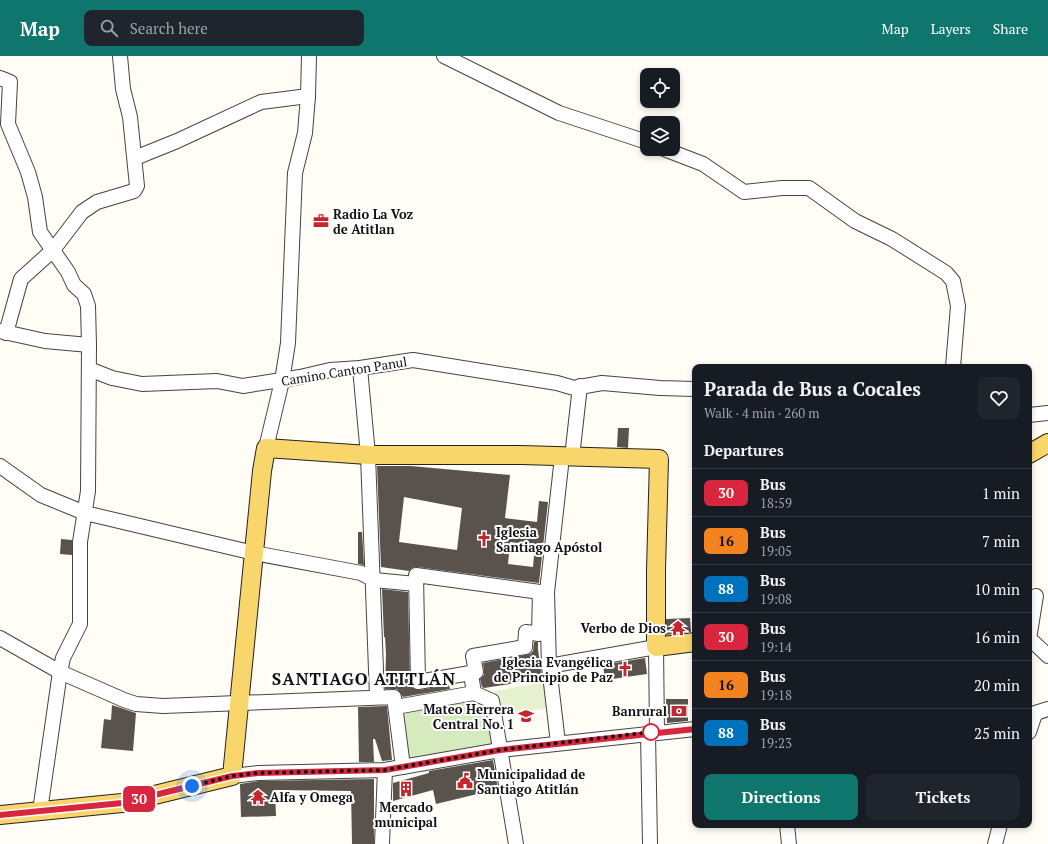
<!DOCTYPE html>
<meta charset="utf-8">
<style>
body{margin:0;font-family:"PT Serif",serif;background:#20242c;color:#f1f3f6;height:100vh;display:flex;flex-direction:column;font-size:15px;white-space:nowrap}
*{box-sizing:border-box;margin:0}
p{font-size:13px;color:#9ea1a6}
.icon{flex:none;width:22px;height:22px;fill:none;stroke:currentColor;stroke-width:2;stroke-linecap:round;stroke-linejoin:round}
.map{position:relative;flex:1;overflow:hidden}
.sheet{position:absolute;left:692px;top:308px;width:340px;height:464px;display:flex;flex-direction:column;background:#171b24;border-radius:8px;box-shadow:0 2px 6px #0003}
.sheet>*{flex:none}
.badge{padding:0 8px;border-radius:6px;font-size:14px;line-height:26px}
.buttons{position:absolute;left:640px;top:12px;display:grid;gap:8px}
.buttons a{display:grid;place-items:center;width:40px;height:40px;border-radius:8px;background:#171b24;box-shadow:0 2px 6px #0003;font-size:20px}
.you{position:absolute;width:20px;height:20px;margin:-10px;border:3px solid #fff;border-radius:50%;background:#1a73e8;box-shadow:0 0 0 6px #1a73e833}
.map>.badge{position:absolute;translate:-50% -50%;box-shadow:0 0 0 2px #fff}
h2{padding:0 12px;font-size:15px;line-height:36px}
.round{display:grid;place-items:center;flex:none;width:42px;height:42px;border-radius:8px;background:#20242c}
.summary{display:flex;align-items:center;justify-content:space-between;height:68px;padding:0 12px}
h1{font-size:19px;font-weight:700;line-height:30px}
.action{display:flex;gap:8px;margin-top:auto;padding:8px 12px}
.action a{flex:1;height:46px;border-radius:8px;background:#0f766e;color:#fff;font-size:16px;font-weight:700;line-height:46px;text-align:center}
.action a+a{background:#20242c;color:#f1f3f6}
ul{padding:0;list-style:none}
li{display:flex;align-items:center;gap:12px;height:48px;padding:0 12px;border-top:1px solid #363941}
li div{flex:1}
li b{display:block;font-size:15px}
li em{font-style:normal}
li .badge{min-width:44px;font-weight:700;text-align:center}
header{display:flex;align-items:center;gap:24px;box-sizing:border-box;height:56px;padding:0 20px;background:#0f766e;color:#fff}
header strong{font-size:19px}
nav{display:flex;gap:22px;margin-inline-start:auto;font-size:14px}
.search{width:280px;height:36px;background:#20242c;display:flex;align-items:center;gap:10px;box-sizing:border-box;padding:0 14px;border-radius:8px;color:#9ea1a6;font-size:15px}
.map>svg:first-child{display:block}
</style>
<header>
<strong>Map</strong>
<div class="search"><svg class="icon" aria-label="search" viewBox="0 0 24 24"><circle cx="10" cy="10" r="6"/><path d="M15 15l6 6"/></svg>Search here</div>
<nav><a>Map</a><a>Layers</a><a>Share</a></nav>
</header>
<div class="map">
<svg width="1048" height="788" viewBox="0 0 1048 788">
<rect width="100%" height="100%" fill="#fffdf5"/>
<path fill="#d5ebbd" d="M478 642 488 649 495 688 409 702 402 658Z"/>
<path fill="#e6f2cf" d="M545 626 549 652 498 660 494 635Z"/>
<g fill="#5a524d" fill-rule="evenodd">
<path d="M618 372H629L628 392 617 391Z"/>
<path d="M377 410H411L510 419 505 462 537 466 539 445 548 446 539 527 417 511 412 512 409 515 381 511ZM404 441 462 452 457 494 399 486ZM510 486 535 489 533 511 508 508Z"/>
<path d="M358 476H362L364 509 358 508Z"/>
<path d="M61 483 72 484V499L60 498Z"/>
<path d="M382 533 408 536 410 626 411 631 419 634 449 629 450 633 403 641 397 633H385L386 598 385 581H384Z"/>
<path d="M690 562 691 576 666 579V563Z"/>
<path d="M534 586H538V593L542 623 484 632 482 631 480 623 484 619V615L483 607 530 598 533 595Z"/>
<path d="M645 602 647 618 605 624 603 609Z"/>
<path d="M666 643H688V665L667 667Z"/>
<path d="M112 649 136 657 133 695 101 692 104 663 111 664Z"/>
<path d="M387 650 392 704 382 705 375 683H373L374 706H359L358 651Z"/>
<path d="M493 704 498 733 436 748 433 734 393 745V727L429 717V715Z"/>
<path d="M374 723V788H352L351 735 275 734 276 760 241 761 240 728 259 725Z"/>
</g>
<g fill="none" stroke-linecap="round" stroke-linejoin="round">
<defs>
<g id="minor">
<path d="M444 0 559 57 647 86"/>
<path d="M0 22 10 26 8 68 28 116 35 141 40 176 68 216 74 229 84 238 88 250 89 289 88 435 80 486V568L63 602 60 616 40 755"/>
<path d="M664 93 703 108 744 136 782 132H809L855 165 892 183 946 217 953 225 958 250 953 311"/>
<path d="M135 102 177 85 261 46 308 40"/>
<path d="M0 275 45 285 89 289"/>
<path d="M6 277 21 223 53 194 82 156 97 146 134 135 137 130 130 61 123 33 120 0"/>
<path d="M360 312 368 399 377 641"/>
<path d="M89 313 112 322 142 328 217 325 243 330 300 321 330 314 360 312 413 304 557 327 574 332 602 327 660 332 695 333"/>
<path d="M1029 359 1048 357"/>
<path d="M266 392 282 325 288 287 295 117 305 77 308 40 309 0"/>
<path d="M572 401 580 330"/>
<path d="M0 410 41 439 85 457 254 497 361 517 374 524 416 528"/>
<path d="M416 519 540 536 539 578 526 576 525 591 473 600 476 616 418 626Z"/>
<path d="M0 582 60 616 124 644 136 648 163 650 394 641 403 711"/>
<path d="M1029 583 1036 540"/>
<path d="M1030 583 1048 600"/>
<path d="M549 610 656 591 657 676"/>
<path d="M471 618 474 637 492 645 516 788"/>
<path d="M396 651 474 637"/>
<path d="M1029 659 1048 653"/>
<path d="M1029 676 1035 658"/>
<path d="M648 677 650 788"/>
<path d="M558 687 549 610 547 536 562 401"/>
<path d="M232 720 258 717 385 714 500 694 695 673"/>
<path d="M787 769 789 788"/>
<path d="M382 788 385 714"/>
<path d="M995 788 1000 769"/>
</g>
<g id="major">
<path d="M1029 398 1048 387"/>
<path d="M0 759 122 747 232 720 262 415 266 392 368 399H521L659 403 656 514V591L695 586"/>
</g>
</defs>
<use href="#minor" stroke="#444" stroke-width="16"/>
<use href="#major" stroke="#222" stroke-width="20"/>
<use href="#minor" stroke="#fff" stroke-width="14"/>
<use href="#major" stroke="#f9d66b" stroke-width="18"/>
</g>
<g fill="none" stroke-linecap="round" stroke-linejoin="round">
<defs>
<path id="line" d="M0 759 122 747 232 720 258 717 385 714 500 694 695 673"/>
</defs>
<use href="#line" stroke="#fff" stroke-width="9"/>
<use href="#line" stroke="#d7263d" stroke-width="6"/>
<path stroke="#111" stroke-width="4" stroke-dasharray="0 7.2" d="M192 730 232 720 258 717 385 714 500 694 651 676"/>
</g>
<defs>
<symbol id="office-bare" viewBox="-9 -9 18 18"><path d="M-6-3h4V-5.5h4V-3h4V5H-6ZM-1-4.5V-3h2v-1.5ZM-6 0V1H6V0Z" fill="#c4262e" stroke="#fff" stroke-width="2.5" paint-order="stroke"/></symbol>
<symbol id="church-bare" viewBox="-9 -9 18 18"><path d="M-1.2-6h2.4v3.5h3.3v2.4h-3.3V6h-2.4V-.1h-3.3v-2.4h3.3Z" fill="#c4262e" stroke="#fff" stroke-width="2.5" paint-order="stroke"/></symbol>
<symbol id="temple-bare" viewBox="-9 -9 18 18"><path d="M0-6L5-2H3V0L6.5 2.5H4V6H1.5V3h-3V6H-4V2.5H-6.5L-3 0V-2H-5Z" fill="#c4262e" stroke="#fff" stroke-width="2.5" paint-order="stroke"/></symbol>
<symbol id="bank-bare" viewBox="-9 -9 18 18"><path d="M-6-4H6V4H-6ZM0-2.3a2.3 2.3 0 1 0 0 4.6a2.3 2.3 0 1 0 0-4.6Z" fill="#c4262e" stroke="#fff" stroke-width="2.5" paint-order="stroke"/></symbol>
<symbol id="school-bare" viewBox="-9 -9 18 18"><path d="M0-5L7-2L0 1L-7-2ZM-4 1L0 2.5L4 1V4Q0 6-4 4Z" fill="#c4262e" stroke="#fff" stroke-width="2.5" paint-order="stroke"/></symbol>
<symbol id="civic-bare" viewBox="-9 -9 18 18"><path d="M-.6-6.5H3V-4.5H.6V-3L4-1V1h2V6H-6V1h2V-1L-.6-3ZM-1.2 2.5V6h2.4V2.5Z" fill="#c4262e" stroke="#fff" stroke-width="2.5" paint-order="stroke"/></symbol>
<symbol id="building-bare" viewBox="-9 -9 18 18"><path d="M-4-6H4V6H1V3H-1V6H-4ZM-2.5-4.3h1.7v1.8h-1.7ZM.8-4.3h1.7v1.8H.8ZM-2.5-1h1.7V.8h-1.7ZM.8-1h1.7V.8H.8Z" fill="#c4262e" stroke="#fff" stroke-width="2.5" paint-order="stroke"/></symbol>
</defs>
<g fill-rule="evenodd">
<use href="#office-bare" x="310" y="154" width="22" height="22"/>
<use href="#church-bare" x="473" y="472" width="22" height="22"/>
<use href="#temple-bare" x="667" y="561" width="22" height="22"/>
<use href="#church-bare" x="614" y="602" width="22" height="22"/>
<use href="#bank-bare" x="668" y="644" width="22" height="22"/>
<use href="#school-bare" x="515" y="649" width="22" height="22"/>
<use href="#civic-bare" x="454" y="714" width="22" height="22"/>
<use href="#building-bare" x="395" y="722" width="22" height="22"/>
<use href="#temple-bare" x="247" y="730" width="22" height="22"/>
</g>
<circle fill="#fff" stroke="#d7263d" stroke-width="2" cx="651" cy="676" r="8"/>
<g text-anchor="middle" stroke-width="4" stroke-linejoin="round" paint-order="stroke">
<g font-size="13" font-weight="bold" fill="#111" stroke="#fff" text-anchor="start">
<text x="333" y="163">Radio La Voz<tspan x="333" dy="15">de Atitlan</tspan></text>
<text x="496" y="481">Iglesia<tspan x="496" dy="15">Santiago Apóstol</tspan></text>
<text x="666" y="577" text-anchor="end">Verbo de Dios</text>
<text x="613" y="611" text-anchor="end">Iglesia Evangélica<tspan x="613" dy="15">de Principio de Paz</tspan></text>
<text x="514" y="658" text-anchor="end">Mateo Herrera<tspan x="514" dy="15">Central No. 1</tspan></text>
<text x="667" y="660" text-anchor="end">Banrural</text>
<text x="477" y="723">Municipalidad de<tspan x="477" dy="15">Santiago Atitlán</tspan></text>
<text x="270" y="746">Alfa y Omega</text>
<text x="406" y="756" text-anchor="middle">Mercado<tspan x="406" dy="15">municipal</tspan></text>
</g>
<g font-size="13" fill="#111" stroke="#fff">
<text transform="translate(344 315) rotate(-9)" y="5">Camino Canton Panul</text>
</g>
<g font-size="17" font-weight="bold" letter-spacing="1" fill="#111" stroke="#fff">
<text x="364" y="629">SANTIAGO ATITLÁN</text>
</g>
</g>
</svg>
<div class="buttons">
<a><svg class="icon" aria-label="locate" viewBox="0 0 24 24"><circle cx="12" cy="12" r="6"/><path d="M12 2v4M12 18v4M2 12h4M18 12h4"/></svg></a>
<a><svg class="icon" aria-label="layers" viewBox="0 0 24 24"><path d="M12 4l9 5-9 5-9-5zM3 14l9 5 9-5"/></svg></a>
</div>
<div class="you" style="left:192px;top:730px"></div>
<b class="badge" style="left:139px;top:743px;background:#d7263d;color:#fff">30</b>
<section class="sheet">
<div class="summary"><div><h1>Parada de Bus a Cocales</h1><p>Walk · 4 min · 260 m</p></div><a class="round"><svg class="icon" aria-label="heart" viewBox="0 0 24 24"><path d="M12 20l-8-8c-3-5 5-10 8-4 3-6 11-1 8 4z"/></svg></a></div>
<h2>Departures</h2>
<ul>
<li><span class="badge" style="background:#d7263d;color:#fff">30</span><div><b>Bus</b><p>18:59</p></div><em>1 min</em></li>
<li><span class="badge" style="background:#f58220;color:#111">16</span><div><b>Bus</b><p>19:05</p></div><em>7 min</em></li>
<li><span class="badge" style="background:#0072bc;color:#fff">88</span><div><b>Bus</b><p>19:08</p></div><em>10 min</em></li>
<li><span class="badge" style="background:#d7263d;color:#fff">30</span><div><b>Bus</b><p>19:14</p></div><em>16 min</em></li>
<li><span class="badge" style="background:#f58220;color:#111">16</span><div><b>Bus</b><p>19:18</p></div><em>20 min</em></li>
<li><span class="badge" style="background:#0072bc;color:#fff">88</span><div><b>Bus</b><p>19:23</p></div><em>25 min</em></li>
</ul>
<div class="action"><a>Directions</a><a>Tickets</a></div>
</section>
</div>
